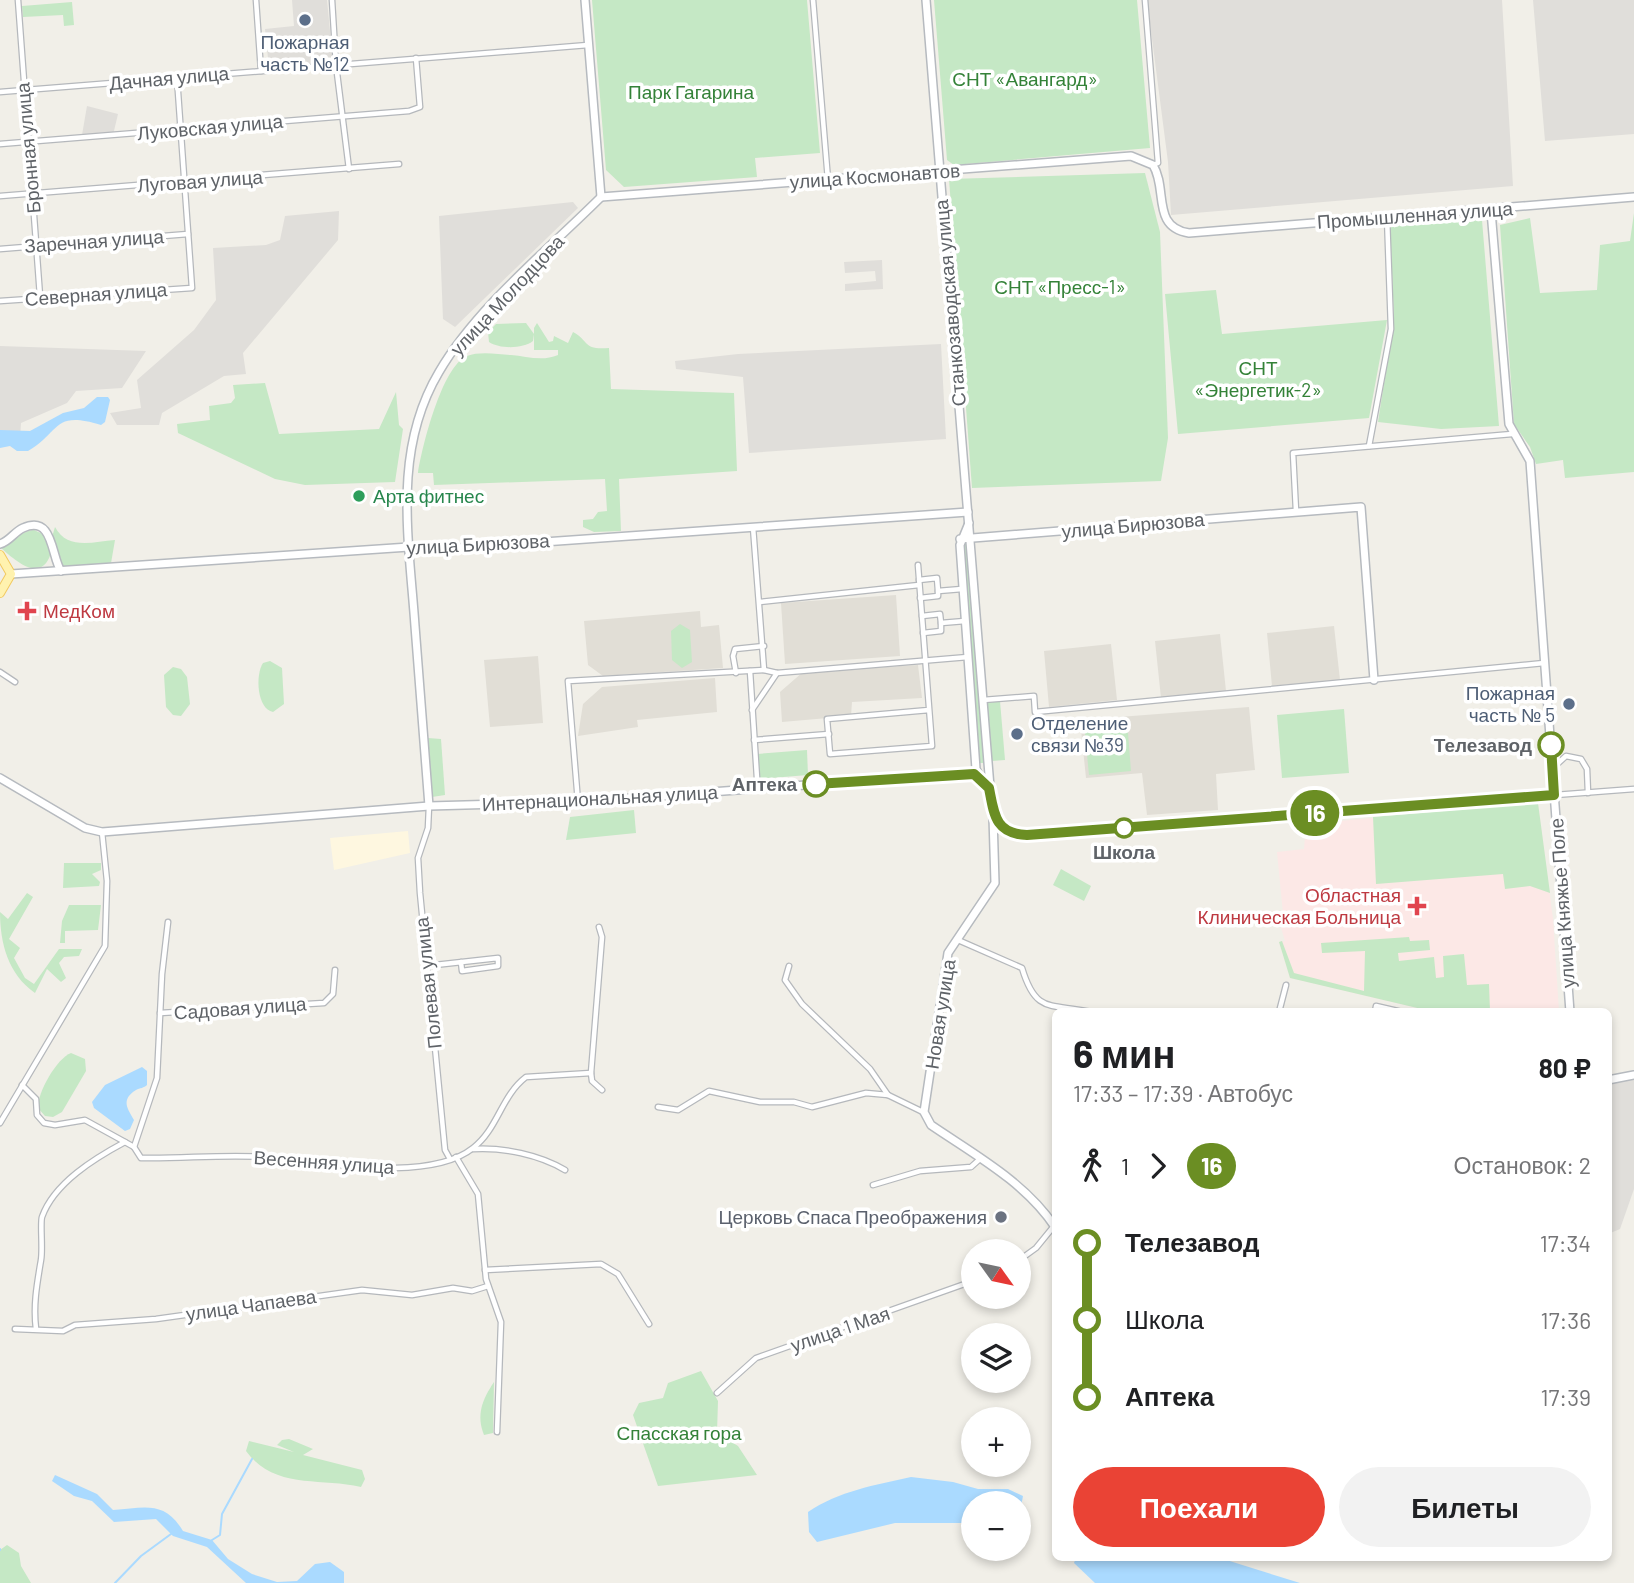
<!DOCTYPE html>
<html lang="ru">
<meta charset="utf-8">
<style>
body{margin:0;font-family:Barlow,sans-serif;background:#f2f2f2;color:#202124;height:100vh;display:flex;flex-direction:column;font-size:26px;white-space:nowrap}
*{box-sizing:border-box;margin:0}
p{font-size:23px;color:#757577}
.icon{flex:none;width:38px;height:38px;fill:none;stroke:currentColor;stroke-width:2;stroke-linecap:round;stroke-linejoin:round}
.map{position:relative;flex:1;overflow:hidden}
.details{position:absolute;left:1052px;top:1008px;width:560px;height:553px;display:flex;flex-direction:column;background:#fff;border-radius:10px;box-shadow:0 4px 10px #0003}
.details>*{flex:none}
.badge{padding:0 14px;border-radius:23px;font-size:24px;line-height:46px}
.needle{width:46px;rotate:123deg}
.tools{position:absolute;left:961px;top:1239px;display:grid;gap:14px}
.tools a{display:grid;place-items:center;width:70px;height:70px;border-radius:50%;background:#fff;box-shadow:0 4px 10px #0003;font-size:35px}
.map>.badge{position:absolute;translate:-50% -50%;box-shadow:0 0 0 4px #fff}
.legs{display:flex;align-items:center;gap:10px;height:77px;padding:0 21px;font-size:23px}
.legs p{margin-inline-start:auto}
.overview{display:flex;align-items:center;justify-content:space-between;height:119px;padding:0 21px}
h1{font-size:38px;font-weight:700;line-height:52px}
.button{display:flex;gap:14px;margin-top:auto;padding:14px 21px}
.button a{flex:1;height:80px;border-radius:42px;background:#ea4335;color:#fff;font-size:28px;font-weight:700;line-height:80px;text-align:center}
.button a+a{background:#f2f2f2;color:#202124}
ul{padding:0 21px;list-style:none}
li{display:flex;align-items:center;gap:24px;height:77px;font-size:26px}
li i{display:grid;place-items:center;width:10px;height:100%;margin:0 9px;background:currentColor}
li i::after{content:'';width:18px;height:18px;margin:-9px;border:5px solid;border-radius:50%;background:#fff}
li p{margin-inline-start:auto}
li:first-child i{background:linear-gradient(#0000 50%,currentColor 0)}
li:last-child i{background:linear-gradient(currentColor 50%,#0000 0)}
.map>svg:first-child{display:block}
</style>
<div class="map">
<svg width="1634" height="1583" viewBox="0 0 1634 1583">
<rect width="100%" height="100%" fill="#f1efe8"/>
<path fill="#fef7e0" d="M408 831 410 853 334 870 330 838Z"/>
<g fill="#e0deda">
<path d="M292 0H327L333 62 269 68 265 29 294 26Z"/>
<path d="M1147 0H1502L1513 186 1171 215 1168 162Z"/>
<path d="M1533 0H1634V134L1545 141Z"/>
<path d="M87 106 118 114 113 135H82Z"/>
<path d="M573 202 578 208 455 327 443 319 439 216Z"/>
<path d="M339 211 338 240 243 353 246 374 224 376 162 413 159 425H117L110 413 141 408 137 380 194 330 216 300 213 248 266 245 280 240 285 216Z"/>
<path d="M882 260 883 289 845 291V284L876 281 875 271 845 273 844 262Z"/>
<path d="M941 344 946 439 749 453 743 377 676 369 675 361 738 354Z"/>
<path d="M0 346 146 351 122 388 76 391 67 403 21 423 20 438 0 439Z"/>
<path d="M1634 1078V1189L1620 1229 1608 1234V1083Z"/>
</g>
<g fill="#e1ded6">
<path d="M896 595 900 656 785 664 781 603Z"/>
<path d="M700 611 701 627 719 625 723 668 603 676 588 665 584 621Z"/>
<path d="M1334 626 1340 680 1272 686 1267 633Z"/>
<path d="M1220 634 1226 691 1161 698 1155 641Z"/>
<path d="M1111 644 1117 700 1049 707 1044 651Z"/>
<path d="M538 656 543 723 490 727 484 660Z"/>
<path d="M918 665 922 698 852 702 851 716 782 722 780 692 803 672Z"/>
<path d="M715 678 717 712 637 720 638 727 578 736 583 704 602 687Z"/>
<path d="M1249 707 1255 770 1216 774 1218 810 1147 815 1142 773 1086 778 1080 720Z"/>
</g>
<path fill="#fce8e6" d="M1538 803 1553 919 1559 1011H1430L1290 978 1279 942 1285 941 1280 924H1284L1277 852 1304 849 1306 824Z"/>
<g fill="#c5e8c5">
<path d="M592 0H807L820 153 755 158 757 177 624 187 606 170Z"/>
<path d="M934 0H1137L1150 148 954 165 947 160Z"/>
<path d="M72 2 74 25 64 26 63 15 23 17 22 6Z"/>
<path d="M1145 173 1160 232 1168 438 1161 481 972 488 949 179Z"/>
<path d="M1634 213V472L1565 478 1563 460 1536 464 1530 447 1514 424 1500 225 1530 218 1540 293 1597 290 1600 245 1630 241Z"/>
<path d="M1482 220 1499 426 1441 429 1378 422 1394 318 1390 226Z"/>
<path d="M1216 290 1222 334 1387 320 1369 418 1178 434 1165 294Z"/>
<path d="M526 323 534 334 533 341C523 349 499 349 489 342L488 332 496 324Z"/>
<path d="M537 323 549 342 553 341 554 336 568 343 573 332C590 341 582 350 609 348L611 389 734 393 737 471 619 479 621 531 594 532 583 527V520L593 519 598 512 607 511 605 479 434 485 433 473H418C422 447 442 366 467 356 479 351 498 354 511 355 526 356 542 362 558 355V350H534V328Z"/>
<path d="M265 383 279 434 379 429 396 392 399 425 403 429 395 482 305 485 275 479 178 433 177 424 210 420 209 406 231 403 235 398 233 385Z"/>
<path d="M55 527C67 550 92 542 115 540L110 569 66 573 52 537Z"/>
<path d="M34 530 45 535 51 553C41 584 16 561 1 548 14 544 19 531 34 530Z"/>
<path d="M968 539 986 763H978L961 540Z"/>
<path d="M680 624 690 630 692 662 682 668 672 660 671 631Z"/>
<path d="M270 661 282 668 284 704 273 712C257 709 255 675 263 663Z"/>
<path d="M173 667 181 669 187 677 190 704 181 716 173 715 166 707 164 675Z"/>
<path d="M1000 701 1005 760 992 761 987 702Z"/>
<path d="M1344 709 1349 773 1282 778 1277 715Z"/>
<path d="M1127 720 1131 771 1089 775 1084 724Z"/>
<path d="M428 738 441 739 445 795 432 797Z"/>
<path d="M807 750 808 775 760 779 757 754Z"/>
<path d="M1538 803 1550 893 1530 886 1505 889 1503 874 1376 884 1373 817Z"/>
<path d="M634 810 636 833 566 840 570 817Z"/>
<path d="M64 863H101V870L92 874 100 882 99 886 63 888Z"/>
<path d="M1061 869 1091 886 1084 901 1053 885Z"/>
<path d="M27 893 33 897 9 939 20 948 14 958 25 978 34 984 59 949H82L79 956 64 957 59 963 66 978 61 982 47 969 35 993C8 974 0 943 0 912L8 919Z"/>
<path d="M69 905H101L98 930 65 931V943H60L62 921Z"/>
<path d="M1409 937 1410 941 1429 940 1430 950 1398 953 1399 961 1434 957 1436 978 1444 977 1443 956 1464 954 1467 985 1489 984 1490 1011H1430L1290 978 1279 942 1282 941 1294 973 1364 991 1365 951 1322 953 1321 943Z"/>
<path d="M71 1053 85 1059 86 1071 62 1112 53 1117 45 1116 38 1108C37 1093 57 1058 71 1053Z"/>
<path d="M701 1371 718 1401 717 1433 738 1446 757 1475 658 1486 633 1415 639 1403 663 1398 668 1383Z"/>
<path d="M494 1382 493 1433 484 1435C476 1415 482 1400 494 1382Z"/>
<path d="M289 1439 313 1449 303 1455 362 1470 365 1479 361 1487C319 1477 275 1490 246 1451L249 1441 294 1452 277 1445 282 1440Z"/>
<path d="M7 1545 19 1553 21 1566 31 1583H0V1550Z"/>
</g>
<g fill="#aadaff">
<path d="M97 397H108L110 400 105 422 101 425C52 410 61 432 28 451H17L10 446 0 448V430L30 431 63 413 84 408Z"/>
<path d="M142 1067 147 1071V1085C144 1088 140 1088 136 1090 120 1100 128 1109 134 1120L130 1129 125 1131 94 1108 92 1102 105 1085Z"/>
<path d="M55 1475 97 1494 113 1510C145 1508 164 1500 183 1531L212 1540 228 1559 252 1574 277 1582 297 1581 315 1564 330 1562 344 1572V1583H246L207 1547 173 1536 156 1519 114 1522 92 1501 74 1496 52 1481Z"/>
<path d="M911 1477 953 1482 978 1489H1008L1023 1496 1019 1517 1018 1503H973V1523H895L817 1542 809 1532 808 1512C839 1491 875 1485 911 1477Z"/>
<path d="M1076 1558H1220L1300 1583H1095L1074 1563Z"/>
</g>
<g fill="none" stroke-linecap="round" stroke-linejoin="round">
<g stroke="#aadaff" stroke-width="2">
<path d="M212 1540 220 1535 222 1514 252 1459"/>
<path d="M0 1549V1550"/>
<path d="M115 1583 141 1556 171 1534"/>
</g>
<defs>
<g id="street">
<path d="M18 0 40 296"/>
<path d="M256 0 261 71"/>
<path d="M332 0 336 65 349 169"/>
<path d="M813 0 828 180"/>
<path d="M1145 0 1158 163 1153 165"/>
<path d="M0 92 588 45"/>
<path d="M0 144 409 111 420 107 416 58"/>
<path d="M0 196 399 164"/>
<path d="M0 249 188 234"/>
<path d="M0 301 192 288 177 78"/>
<path d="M1369 446 1391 329 1387 217"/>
<path d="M1296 511 1293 453 1512 434"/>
<path d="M753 527 764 670"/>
<path d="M918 565 932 746 830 754 827 719 929 710"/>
<path d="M919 580 937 578 938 591 962 589"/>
<path d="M920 598 938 596V591"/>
<path d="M760 602 919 585"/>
<path d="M922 616 940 614 941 623 965 621"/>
<path d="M923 633 941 631V623"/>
<path d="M750 671 757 778"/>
<path d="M0 672 15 682"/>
<path d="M736 673 733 656 735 649 764 646"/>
<path d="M983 700 1034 696 1035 712 1544 663"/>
<path d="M752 710 777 673"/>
<path d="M754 740 829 734"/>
<path d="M1554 767 1566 756 1581 759 1587 769 1588 793"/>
<path d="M1555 795 1634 789"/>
<path d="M578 802 568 681 764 670 777 673 968 657"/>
<path d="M429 806 428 828 418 858 420 893 445 1150 450 1159"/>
<path d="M168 922 162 974 157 1078 134 1147 141 1158C182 1159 223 1154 264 1157 318 1161 428 1184 473 1148 498 1129 501 1096 526 1077L591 1073"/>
<path d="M599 927 602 937 591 1073 592 1081 602 1090"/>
<path d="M958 940 1022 968C1036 1015 1051 1003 1092 1012"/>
<path d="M426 966 498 958V966L462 971 461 962"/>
<path d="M789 966 785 980 802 1004 870 1069 888 1095 923 1112"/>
<path d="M1279 1012 1286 985"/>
<path d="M1375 1012 1376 1006 1402 1012"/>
<path d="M160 1013 324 1003 333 994 335 970"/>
<path d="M22 1085 36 1099 37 1115 44 1123 55 1125 85 1120 125 1142"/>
<path d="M658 1107 678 1110 709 1091 760 1102H794L812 1107 866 1093 888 1095"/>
<path d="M0 1123 105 946 107 881 102 832"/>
<path d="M473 1149C503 1147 540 1155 565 1170"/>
<path d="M456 1157 478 1194 486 1279 501 1322 497 1432"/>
<path d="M873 1185 920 1171 971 1167 981 1158"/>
<path d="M1018 1261 1036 1248 1054 1226"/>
<path d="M485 1270 601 1264 618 1274 649 1324"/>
<path d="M15 1329 63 1331 75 1325 156 1319 362 1290 412 1295 453 1288 472 1291 488 1286"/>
<path d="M36 1329C33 1305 37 1284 41 1260 43 1249 40 1223 42 1217 54 1183 95 1158 125 1142L134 1147"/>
<path d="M717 1393 756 1358 973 1281"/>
</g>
<g id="secondary">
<path d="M926 0 990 787"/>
<path d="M601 197 1131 156 1153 165C1168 189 1151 227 1189 233L1634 197"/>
<path d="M1491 211 1509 424 1530 461 1570 1012"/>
<path d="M969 523 960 545 976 769 980 777"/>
<path d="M960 539 1361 507 1374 680"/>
<path d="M0 544C10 541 14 532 23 528 54 514 51 557 61 571"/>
<path d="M11 574 409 547 444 549 968 512"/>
<path d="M0 778 85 828 102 832 429 806 578 802 966 773 985 782 999 825 1020 835 1554 795"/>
<path d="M429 806C424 746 420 686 415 626 409 539 392 451 439 372 477 307 548 250 601 197L585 0"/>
<path d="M993 817 995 883 948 953 924 1112 931 1125C975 1155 1025 1182 1055 1227"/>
<path d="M1608 1080 1634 1075"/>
</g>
<path id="primary" d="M0 555 11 574 0 593"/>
</defs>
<use href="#street" stroke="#b5b8bc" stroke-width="7"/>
<use href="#secondary" stroke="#b6babf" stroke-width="10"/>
<use href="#primary" stroke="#f2c960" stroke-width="10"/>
<use href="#street" stroke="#fff" stroke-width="4.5"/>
<use href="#secondary" stroke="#fff" stroke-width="7"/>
<use href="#primary" stroke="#fff2af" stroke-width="8"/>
</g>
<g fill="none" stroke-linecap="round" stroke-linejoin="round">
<defs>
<path id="line-1" d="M816 784 974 774 989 788C994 814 995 834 1027 835L1554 795 1551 745"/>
</defs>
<use href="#line-1" stroke="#fff" stroke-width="16"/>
<use href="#line-1" stroke="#6b8e23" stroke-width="10"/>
</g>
<g fill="#5c6f8a" stroke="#fff" stroke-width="2.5">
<circle cx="305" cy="20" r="7"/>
<circle cx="1569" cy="704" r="7"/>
<circle cx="1017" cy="734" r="7"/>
</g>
<circle fill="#2e9e5b" stroke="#fff" stroke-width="2.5" cx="359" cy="496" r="7"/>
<g fill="#e0444e" stroke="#fff" stroke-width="2.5">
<path d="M23.5 600.5h7v7h7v7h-7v7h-7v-7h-7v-7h7z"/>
<path d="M1413.5 895.5h7v7h7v7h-7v7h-7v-7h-7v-7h7z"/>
</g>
<g fill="#fff" stroke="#6b8e23" stroke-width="3.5">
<circle cx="1551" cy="745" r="12"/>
<circle cx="816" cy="784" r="12"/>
<circle cx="1124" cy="828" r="9"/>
</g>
<circle fill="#6b7280" stroke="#fff" stroke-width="2.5" cx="1001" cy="1217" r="7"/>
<g text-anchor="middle" stroke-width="7" stroke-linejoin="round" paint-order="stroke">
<g font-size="19" fill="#4e5e75" stroke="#fff">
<text x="305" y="49">Пожарная<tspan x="305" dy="22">часть №12</tspan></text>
<text x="1555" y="700" text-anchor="end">Пожарная<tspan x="1555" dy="22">часть № 5</tspan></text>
<text x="1031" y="730" text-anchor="start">Отделение<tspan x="1031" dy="22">связи №39</tspan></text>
</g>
<g font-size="19" fill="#5f6368" stroke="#fff">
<text transform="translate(169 78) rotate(-5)" y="7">Дачная улица</text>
<text transform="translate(210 127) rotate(-5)" y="7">Луковская улица</text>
<text transform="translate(28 148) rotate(-95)" y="7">Бронная улица</text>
<text transform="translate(875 176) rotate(-4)" y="7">улица Космонавтов</text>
<text transform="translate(200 181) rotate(-4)" y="7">Луговая улица</text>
<text transform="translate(1415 215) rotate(-4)" y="7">Промышленная улица</text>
<text transform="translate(94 241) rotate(-4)" y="7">Заречная улица</text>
<text transform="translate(96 294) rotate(-4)" y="7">Северная улица</text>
<text transform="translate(507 295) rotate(-47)" y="7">улица Молодцова</text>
<text transform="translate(950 303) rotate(-95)" y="7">Станкозаводская улица</text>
<text transform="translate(1133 525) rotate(-5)" y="7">улица Бирюзова</text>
<text transform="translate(478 544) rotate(-3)" y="7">улица Бирюзова</text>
<text transform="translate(600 798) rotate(-3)" y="7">Интернациональная улица</text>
<text transform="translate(1562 903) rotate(-94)" y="7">улица Княжье Поле</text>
<text transform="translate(428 983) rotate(-96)" y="7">Полевая улица</text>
<text transform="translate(240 1008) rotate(-4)" y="7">Садовая улица</text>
<text transform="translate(940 1014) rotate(-81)" y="7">Новая улица</text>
<text transform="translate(324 1162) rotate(4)" y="7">Весенняя улица</text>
<text transform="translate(251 1305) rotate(-8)" y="7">улица Чапаева</text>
<text transform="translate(840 1329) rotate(-19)" y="7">улица 1 Мая</text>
</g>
<g font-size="19" fill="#348238" stroke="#fff">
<text x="1025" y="86">СНТ «Авангард»</text>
<text x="691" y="99">Парк Гагарина</text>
<text x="1060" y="294">СНТ «Пресс-1»</text>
<text x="1258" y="375">СНТ<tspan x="1258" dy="22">«Энергетик-2»</tspan></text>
<text x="679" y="1440">Спасская гора</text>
</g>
<g font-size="19" fill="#27864d" stroke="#fff" text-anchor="start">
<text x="373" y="503">Арта фитнес</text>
</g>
<g font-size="19" fill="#be3a42" stroke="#fff" text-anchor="start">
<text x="43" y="618">МедКом</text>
<text x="1401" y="902" text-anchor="end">Областная<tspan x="1401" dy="22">Клиническая Больница</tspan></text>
</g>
<g font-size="19" font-weight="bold" fill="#5f6368" stroke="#fff" text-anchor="end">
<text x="1532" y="752">Телезавод</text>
<text x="797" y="791">Аптека</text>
<text x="1124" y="859" text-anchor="middle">Школа</text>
</g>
<g font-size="19" fill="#5b616d" stroke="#fff" text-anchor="end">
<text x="987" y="1224">Церковь Спаса Преображения</text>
</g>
</g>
</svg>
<div class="tools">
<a><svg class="needle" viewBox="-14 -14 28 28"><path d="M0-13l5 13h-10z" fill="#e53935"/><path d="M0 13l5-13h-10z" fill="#757577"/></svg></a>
<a><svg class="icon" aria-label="layers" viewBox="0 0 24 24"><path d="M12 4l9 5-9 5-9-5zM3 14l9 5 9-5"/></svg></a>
<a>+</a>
<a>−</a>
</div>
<b class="badge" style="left:1315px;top:813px;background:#6b8e23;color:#fff">16</b>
<section class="details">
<div class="overview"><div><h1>6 мин</h1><p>17:33 – 17:39 · Автобус</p></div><b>80 ₽</b></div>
<div class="legs"><svg class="icon" aria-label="walk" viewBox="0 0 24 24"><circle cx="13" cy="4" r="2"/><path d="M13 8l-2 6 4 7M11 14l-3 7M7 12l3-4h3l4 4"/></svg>1<svg class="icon" aria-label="forward" viewBox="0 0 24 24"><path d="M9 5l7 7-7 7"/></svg><b class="badge" style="background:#6b8e23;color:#fff">16</b><p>Остановок: 2</p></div>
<ul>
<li><i style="color:#6b8e23"></i><b>Телезавод</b><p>17:34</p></li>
<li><i style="color:#6b8e23"></i><span>Школа</span><p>17:36</p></li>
<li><i style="color:#6b8e23"></i><b>Аптека</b><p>17:39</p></li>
</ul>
<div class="button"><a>Поехали</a><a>Билеты</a></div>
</section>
</div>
